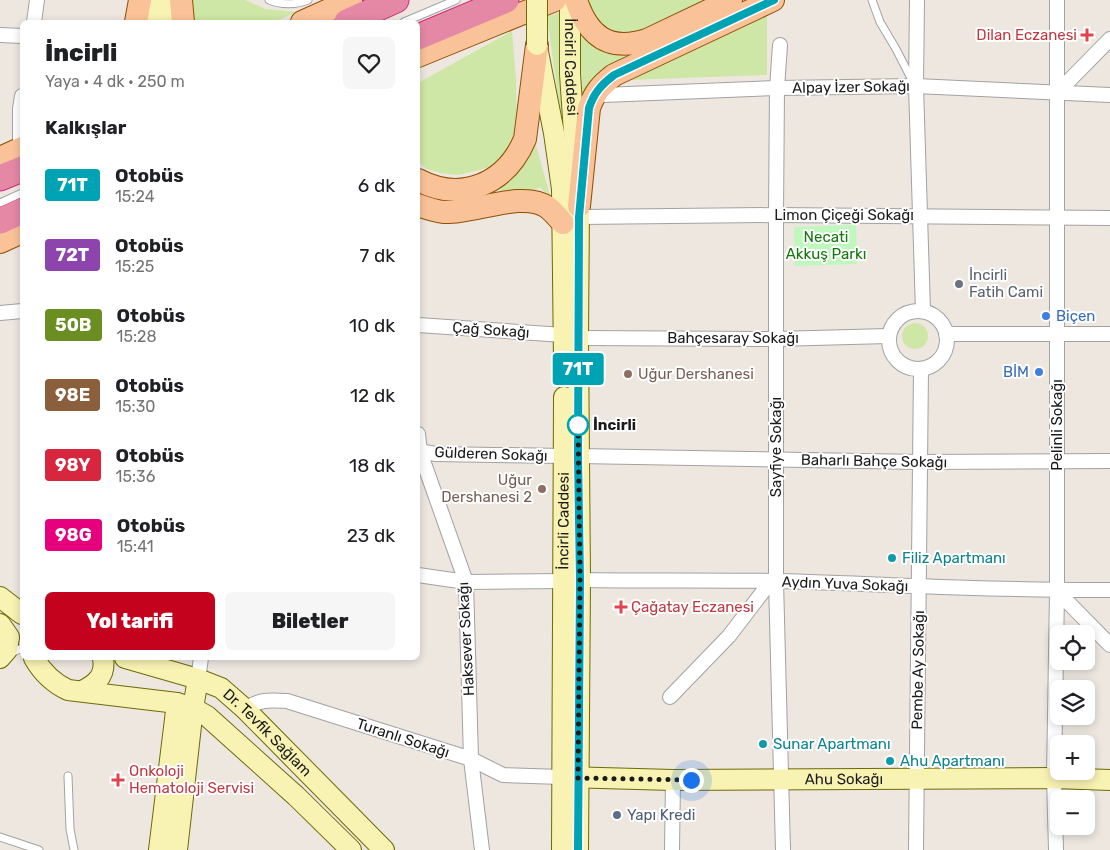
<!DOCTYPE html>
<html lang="tr">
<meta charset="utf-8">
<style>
body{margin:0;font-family:Rubik,sans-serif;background:#f6f6f6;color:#202124;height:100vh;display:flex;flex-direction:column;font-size:19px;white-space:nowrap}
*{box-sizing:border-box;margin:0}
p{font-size:16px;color:#757577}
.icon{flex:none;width:28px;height:28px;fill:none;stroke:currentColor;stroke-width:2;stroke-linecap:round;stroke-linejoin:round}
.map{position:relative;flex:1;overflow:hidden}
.panel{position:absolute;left:20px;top:20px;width:400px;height:640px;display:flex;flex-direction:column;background:#fff;border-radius:8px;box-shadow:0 2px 8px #0003}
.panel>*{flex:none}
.badge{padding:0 10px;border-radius:4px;font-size:18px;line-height:32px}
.buttons{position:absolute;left:1050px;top:625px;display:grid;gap:10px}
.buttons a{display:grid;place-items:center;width:45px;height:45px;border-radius:8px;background:#fff;box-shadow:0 2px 8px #0003;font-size:25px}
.you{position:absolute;width:25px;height:25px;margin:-12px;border:4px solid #fff;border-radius:50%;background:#1a73e8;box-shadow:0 0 0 8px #1a73e833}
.map>.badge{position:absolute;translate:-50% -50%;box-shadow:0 0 0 2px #fff}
h2{padding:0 25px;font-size:19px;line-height:45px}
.round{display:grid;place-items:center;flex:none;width:52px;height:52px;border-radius:8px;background:#f6f6f6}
.headline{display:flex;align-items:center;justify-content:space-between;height:85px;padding:0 25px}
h1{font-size:24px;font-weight:800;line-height:38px}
.primary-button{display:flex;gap:10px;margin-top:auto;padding:10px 25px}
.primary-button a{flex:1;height:58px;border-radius:8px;background:#c4021d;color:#fff;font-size:20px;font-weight:800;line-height:58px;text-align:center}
.primary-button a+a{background:#f6f6f6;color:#202124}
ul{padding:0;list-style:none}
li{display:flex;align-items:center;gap:15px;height:70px;padding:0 25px}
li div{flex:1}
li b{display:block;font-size:19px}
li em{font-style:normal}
li .badge{min-width:55px;font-weight:700;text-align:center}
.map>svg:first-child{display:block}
</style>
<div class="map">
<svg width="1110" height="850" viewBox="0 0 1110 850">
<rect width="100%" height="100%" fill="#ede7e0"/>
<g fill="#cfe7a6">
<path d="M186 0H245L266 9 297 12 274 22H191Z"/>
<path d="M587 0H708L633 34 607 29 596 24Z"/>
<path d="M560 12 561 118 547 17Z"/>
<path d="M767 14V75L630 80Z"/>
<path d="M512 31 516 79 517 134 503 157 492 167 458 175 440 173 427 169 418 162V83Z"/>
<path d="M580 31 602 49 626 57 601 72 582 99Z"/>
<path d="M536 145 551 199 540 187 534 191 501 192 499 188C514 175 526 163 536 145Z"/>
<circle cx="915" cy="336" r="13"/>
</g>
<path fill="#bff8bc" d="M856 225 857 264 795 266 794 227Z"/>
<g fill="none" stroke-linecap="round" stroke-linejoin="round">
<defs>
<g id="lane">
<path d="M269 0C280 5 297 5 308 0"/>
<path d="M872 0 880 22 896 49 914 84"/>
<path d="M404 22 456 0"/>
<path d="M0 203 22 193"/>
<path d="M9 654 22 648"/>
<path d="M68 776 70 829 74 850"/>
<path d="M0 837 39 850"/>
</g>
<g id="street">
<path d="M917 0 916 86 923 311"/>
<path d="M34 22 37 0"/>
<path d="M0 35 22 36"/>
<path d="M780 45 777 88 776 215V581L783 850"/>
<path d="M1057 93 1110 39"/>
<path d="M593 98 603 95 777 88 916 86 1110 95"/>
<path d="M20 149V109L22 96"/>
<path d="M579 217 776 215 1110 218"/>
<circle cx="918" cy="340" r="29"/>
<path d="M0 313 22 311"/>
<path d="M418 325 564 335"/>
<path d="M946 334H1110"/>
<path d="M578 338 776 339 888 336"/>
<path d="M418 434 420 452 466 582 471 759 482 850"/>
<path d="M418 451 436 454 564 456"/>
<path d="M578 456 921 462 1110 461"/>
<path d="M418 575 466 582 563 581"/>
<path d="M580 580C646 581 711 580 777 581 888 584 999 591 1110 590"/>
<path d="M1057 591 1110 645"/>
<path d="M198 679 201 658"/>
<path d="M670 697 729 636 771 581"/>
<path d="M245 709C260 699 269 700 287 701L471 759 503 775 562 777"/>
<path d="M672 850 673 780"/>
<path d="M916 850 921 369"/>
<path d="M1056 850 1054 778 1057 591V0"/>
</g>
<g id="secondary">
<path id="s1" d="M570 5V74L579 206 578 338 580 580 578 850"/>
<path d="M148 22 151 0"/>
<path d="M164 22 167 0"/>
<path d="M538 52 554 133 562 189 564 361"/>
<path d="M0 597 22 614"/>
<path d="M0 624 9 637 7 650 0 658"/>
<path d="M34 658C42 672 53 683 68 690L177 703 193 708 207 716 296 796 351 850"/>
<path id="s2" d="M125 658 198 679 221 688 245 709 384 850"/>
<path d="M82 691C97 684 106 675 103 658"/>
<path id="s3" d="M565 777 673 780 1054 778 1110 780"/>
<path d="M159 850 177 703"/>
<path d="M177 850 193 708 198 679"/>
<path id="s4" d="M562 850 564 397"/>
</g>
<g id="primary">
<path d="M181 0 183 22"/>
<path d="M576 0C588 36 608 52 647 40L731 0"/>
<path d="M136 22 140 0"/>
<path d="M302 22 351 0"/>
<path d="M418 56 555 0"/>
<path d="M0 158 22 148"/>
<path d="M418 180C462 203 506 184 525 139L537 45"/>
<path d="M418 205C426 208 434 211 444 212 471 214 523 190 547 207 553 211 558 218 563 223"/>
<path d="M579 206 589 108C595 92 600 86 614 75L773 0"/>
<path d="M0 242 22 232"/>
</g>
<g id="highway">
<path d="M347 22 396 0"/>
<path d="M418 37 506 0"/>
<path d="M0 178 22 169"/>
<path d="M0 221 22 211"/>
</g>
</defs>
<use href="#lane" stroke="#a2a2a2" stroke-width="9"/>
<use href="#street" stroke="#a2a2a2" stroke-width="16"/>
<use href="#secondary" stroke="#6e6b06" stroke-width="22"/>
<use href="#primary" stroke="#904e02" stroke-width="24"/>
<use href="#highway" stroke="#d32579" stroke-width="27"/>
<use href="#lane" stroke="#fff" stroke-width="7"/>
<use href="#street" stroke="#fff" stroke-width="14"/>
<use href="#secondary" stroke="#f8f2b3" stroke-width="20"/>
<use href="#primary" stroke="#fac298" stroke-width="22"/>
<use href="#highway" stroke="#e588a6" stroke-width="25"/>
<defs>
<path id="secondary-bridge" d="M537 45V0"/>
</defs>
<use href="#secondary-bridge" stroke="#6e6b06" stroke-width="22" stroke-linecap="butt"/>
<use href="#secondary-bridge" stroke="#f8f2b3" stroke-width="20"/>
</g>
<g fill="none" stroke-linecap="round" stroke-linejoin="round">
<defs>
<path id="line" d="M578 850 580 580 578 456 579 217 589 108C594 93 601 85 614 75L774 0"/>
</defs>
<use href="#line" stroke="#fff" stroke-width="11"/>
<use href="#line" stroke="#00a3b4" stroke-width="8"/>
<path stroke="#1b1b1b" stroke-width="5" stroke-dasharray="0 9" d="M578 425V417L580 580 578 778 691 780"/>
</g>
<g fill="#e0444e" stroke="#fff" stroke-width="2">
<path d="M1084.5 27.5h5v5h5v5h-5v5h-5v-5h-5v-5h5z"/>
<path d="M618.5 599.5h5v5h5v5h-5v5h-5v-5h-5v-5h5z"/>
<path d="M115.5 772.5h5v5h5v5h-5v5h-5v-5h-5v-5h5z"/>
</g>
<circle fill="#6b7280" stroke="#fff" stroke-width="2" cx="959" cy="284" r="5"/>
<g fill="#3f7fe0" stroke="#fff" stroke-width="2">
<circle cx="1046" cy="316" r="5"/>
<circle cx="1039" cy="372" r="5"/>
</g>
<g fill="#8d6e63" stroke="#fff" stroke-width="2">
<circle cx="628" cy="374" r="5"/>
<circle cx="542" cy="489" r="5"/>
</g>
<circle fill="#fff" stroke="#00a3b4" stroke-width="2.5" cx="578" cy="425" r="10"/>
<g fill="#0f9aa8" stroke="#fff" stroke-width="2">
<circle cx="892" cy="558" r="5"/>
<circle cx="763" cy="744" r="5"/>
<circle cx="890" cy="761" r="5"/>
</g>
<circle fill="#5c6f8a" stroke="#fff" stroke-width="2" cx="617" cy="815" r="5"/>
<g text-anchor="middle" stroke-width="4" stroke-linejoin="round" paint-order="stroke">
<g font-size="15" fill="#be3a42" stroke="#fff" text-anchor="start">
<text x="1077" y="40" text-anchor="end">Dilan Eczanesi</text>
<text x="631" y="612">Çağatay Eczanesi</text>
<text x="129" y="776">Onkoloji<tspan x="129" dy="17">Hematoloji Servisi</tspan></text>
</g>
<g font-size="15" fill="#1b1b1b" stroke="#fff">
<text dy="5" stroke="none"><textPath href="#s1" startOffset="62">İncirli Caddesi</textPath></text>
<text transform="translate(851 87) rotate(-1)" y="5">Alpay İzer Sokağı</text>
<text x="844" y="220">Limon Çiçeği Sokağı</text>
<text transform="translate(491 330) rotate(4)" y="5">Çağ Sokağı</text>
<text x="733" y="343">Bahçesaray Sokağı</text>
<text transform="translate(1057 425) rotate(-90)" y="5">Pelinli Sokağı</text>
<text transform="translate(776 447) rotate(-90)" y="5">Sayfiye Sokağı</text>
<text transform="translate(491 454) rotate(2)" y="5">Gülderen Sokağı</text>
<text transform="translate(874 461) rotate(1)" y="5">Baharlı Bahçe Sokağı</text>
<text dy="5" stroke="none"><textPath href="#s4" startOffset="329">İncirli Caddesi</textPath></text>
<text transform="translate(845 584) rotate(2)" y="5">Aydın Yuva Sokağı</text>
<text transform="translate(466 639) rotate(-93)" y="5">Haksever Sokağı</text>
<text transform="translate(918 670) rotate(-89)" y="5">Pembe Ay Sokağı</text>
<text dy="5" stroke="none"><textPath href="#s2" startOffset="165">Dr. Tevfik Sağlam</textPath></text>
<text transform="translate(403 738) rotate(18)" y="5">Turanlı Sokağı</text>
<text dy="5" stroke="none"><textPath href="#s3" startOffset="279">Ahu Sokağı</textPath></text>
</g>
<g font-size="15" fill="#12760c" stroke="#fff">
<text x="826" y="242">Necati<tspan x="826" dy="17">Akkuş Parkı</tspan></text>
</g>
<g font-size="15" fill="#5b616d" stroke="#fff" text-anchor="start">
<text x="969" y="280">İncirli<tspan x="969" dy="17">Fatih Cami</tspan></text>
</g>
<g font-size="15" fill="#366cbe" stroke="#fff" text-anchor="start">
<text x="1056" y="321">Biçen</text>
<text x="1029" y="377" text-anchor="end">BİM</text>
</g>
<g font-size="15" fill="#785e54" stroke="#fff" text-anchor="start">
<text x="638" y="379">Uğur Dershanesi</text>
<text x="532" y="485" text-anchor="end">Uğur<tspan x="532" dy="17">Dershanesi 2</tspan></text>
</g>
<g font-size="15" font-weight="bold" fill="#1b1b1b" stroke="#fff" text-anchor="start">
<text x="593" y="430">İncirli</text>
</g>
<g font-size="15" fill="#0d838f" stroke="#fff" text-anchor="start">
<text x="902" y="563">Filiz Apartmanı</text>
<text x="773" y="749">Sunar Apartmanı</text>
<text x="900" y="766">Ahu Apartmanı</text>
</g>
<g font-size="15" fill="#4e5e75" stroke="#fff" text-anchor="start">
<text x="627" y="820">Yapı Kredi</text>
</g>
</g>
</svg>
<div class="buttons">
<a><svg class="icon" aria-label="locate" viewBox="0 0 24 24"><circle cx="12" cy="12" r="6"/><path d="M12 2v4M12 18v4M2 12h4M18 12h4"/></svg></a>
<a><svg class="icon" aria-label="layers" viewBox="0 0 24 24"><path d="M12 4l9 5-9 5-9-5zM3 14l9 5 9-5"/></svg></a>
<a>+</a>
<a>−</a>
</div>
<div class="you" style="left:691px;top:780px"></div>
<b class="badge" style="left:578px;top:369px;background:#00a3b4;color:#fff">71T</b>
<section class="panel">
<div class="headline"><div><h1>İncirli</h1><p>Yaya · 4 dk · 250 m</p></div><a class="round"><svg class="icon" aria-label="heart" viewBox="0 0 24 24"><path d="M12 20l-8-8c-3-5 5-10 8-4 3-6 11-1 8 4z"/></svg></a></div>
<h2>Kalkışlar</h2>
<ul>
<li><span class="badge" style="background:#00a3b4;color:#fff">71T</span><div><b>Otobüs</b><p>15:24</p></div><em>6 dk</em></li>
<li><span class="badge" style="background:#8e44ad;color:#fff">72T</span><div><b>Otobüs</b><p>15:25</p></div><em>7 dk</em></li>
<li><span class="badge" style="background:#6b8e23;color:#fff">50B</span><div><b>Otobüs</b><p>15:28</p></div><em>10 dk</em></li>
<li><span class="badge" style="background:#8b5e3c;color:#fff">98E</span><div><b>Otobüs</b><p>15:30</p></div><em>12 dk</em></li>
<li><span class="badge" style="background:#d7263d;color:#fff">98Y</span><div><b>Otobüs</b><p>15:36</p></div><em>18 dk</em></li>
<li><span class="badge" style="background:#e6007e;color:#fff">98G</span><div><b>Otobüs</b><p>15:41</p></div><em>23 dk</em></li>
</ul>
<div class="primary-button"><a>Yol tarifi</a><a>Biletler</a></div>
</section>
</div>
